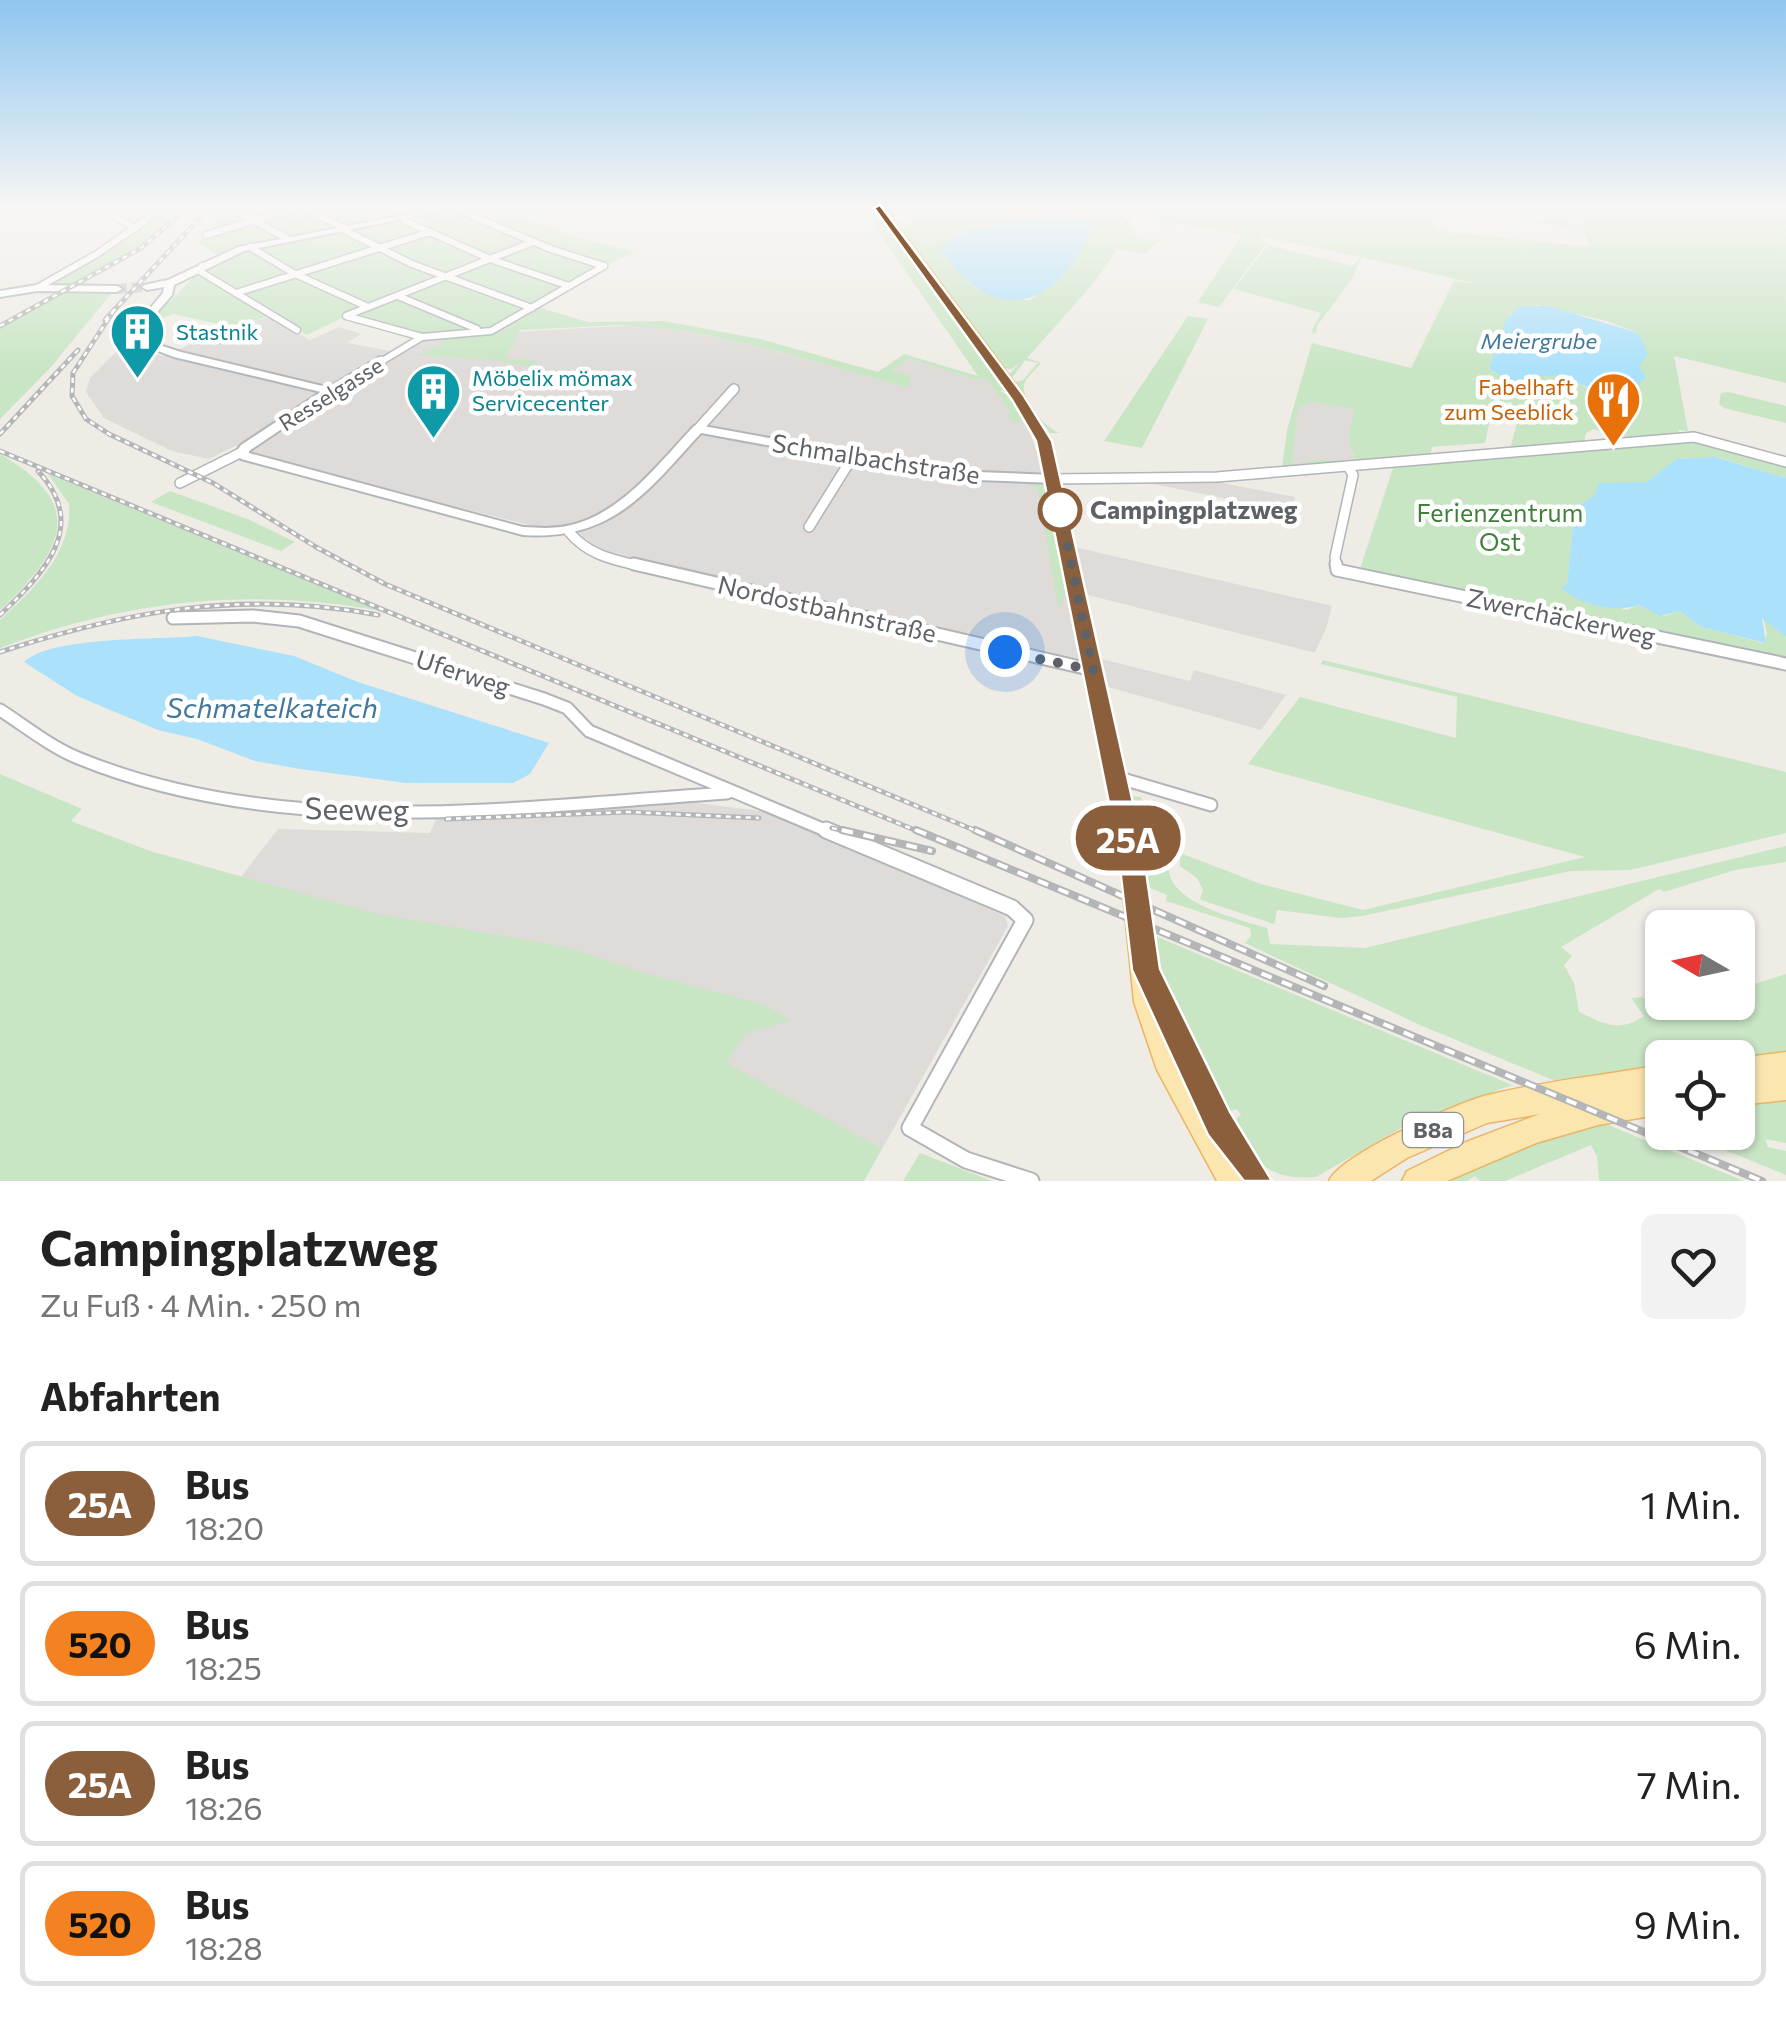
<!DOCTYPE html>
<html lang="de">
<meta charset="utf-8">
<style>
body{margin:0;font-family:Commissioner,sans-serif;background:#f2f2f2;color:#222;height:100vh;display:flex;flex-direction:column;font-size:38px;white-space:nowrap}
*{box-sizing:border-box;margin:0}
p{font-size:32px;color:#767676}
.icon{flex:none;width:55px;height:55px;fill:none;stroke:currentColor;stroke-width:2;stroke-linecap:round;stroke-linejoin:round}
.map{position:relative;height:1181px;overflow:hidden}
.sheet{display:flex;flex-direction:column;background:#fff;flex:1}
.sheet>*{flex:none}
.badge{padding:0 20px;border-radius:32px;font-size:35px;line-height:65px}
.needle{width:65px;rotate:279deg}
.controls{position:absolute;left:1645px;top:910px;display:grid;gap:20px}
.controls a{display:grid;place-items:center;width:110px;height:110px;border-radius:15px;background:#fff;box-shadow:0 2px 8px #0004;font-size:50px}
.you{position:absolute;width:50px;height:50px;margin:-25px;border:8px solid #fff;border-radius:50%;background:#1a73e8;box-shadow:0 0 0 15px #1a73e833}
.map>.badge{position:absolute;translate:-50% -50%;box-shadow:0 0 0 5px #fff}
h2{padding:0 40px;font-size:38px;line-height:90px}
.round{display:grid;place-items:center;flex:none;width:105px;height:105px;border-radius:15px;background:#f2f2f2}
.headline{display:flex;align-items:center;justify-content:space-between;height:170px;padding:0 40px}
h1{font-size:48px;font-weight:700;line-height:75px}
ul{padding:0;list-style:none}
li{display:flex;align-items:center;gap:30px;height:125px;margin:0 20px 15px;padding:0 20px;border:5px solid #e0e0e0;border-radius:15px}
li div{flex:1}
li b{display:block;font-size:38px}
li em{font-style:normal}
li .badge{min-width:110px;font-weight:700;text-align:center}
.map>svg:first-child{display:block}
</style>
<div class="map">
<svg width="1786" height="1181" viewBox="0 0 1786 1181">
<rect width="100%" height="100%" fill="#efece6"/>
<g fill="#dedbd8">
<path d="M270 317 310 340 339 327 361 334 347 343 401 353 426 337 638 325 688 331 781 352 905 387 910 385 911 376 892 372 909 359 978 380 987 379 1017 421H1026L1042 467 1080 663 603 552 586 539 316 472 235 446 209 459 172 451 104 418 86 392 90 378 127 341 139 350 163 356 229 328Z"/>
<path d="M1311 402 1354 409 1348 437 1355 461 1292 467 1298 408Z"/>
<path d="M1133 480H1206L1295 497 1293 512Z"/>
<path d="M1074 547 1332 606 1326 629 1315 652H1312L1084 594Z"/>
<path d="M1098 658 1190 681 1194 670 1286 695 1261 730 1105 686Z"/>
<path d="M642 802 697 803 767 812 1005 916 1008 926 882 1149 709 1066 237 882 278 829 430 833 438 815Z"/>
</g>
<g fill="#c8e5c4" fill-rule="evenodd">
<path d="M167 208H183C158 233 85 295 49 284L119 243Z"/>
<path d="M225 208H505L574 236 635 252 604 266 538 307 588 322 664 321 760 339 878 372 904 354 978 376 862 208H876L1008 391H1000L1012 397 1026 421H1012L1007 415 1011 413 987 379 978 380 909 359 893 371 911 376 910 385 905 387 781 352 688 331 622 325 520 330 506 358 538 361 532 367 493 360 417 355 438 346 453 333 426 336 346 316 307 335 273 315 233 327 173 314 146 325 198 273 221 257 198 243Z"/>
<path d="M914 208H1120L1129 218 1137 239 1156 241 1169 224 1146 221 1156 219 1148 214 1150 212 1132 215 1123 208H1162L1154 212 1174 208H1436L1517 218H1549L1548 208H1566L1573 221 1568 225 1580 226 1576 208H1786V383L1674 356 1688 431 1679 430 1677 435 1638 439 1593 429 1586 433 1584 442 1510 449 1517 423 1510 417 1512 402 1503 403 1495 397 1485 443 1432 447 1430 457 1297 467 1312 460H1355L1348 437 1354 409 1311 402 1298 408 1292 467 1282 468 1287 430 1312 343 1411 368 1454 281 1477 284 1362 257 1352 279 1317 326 1316 334 1311 332 1321 313 1234 289 1268 245 1353 266 1360 257 1260 236 1266 244 1219 307 1198 302 1242 235 1173 223 1146 254 1117 249 1092 285 1027 358 1041 363C1037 368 1028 376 1025 382 1018 398 1046 429 1060 433H1050L1012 383 1023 380 1038 363 1025 360 1013 377 1009 375 1021 361 1012 369 1001 368 898 228 909 227 917 213ZM1437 211 1578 228 1583 230 1590 247 1433 230ZM1038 216H1072L1093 222 1075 260 1036 296 1030 300C982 296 961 291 948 240L964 232ZM1537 305 1607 321 1638 333 1639 384 1632 396C1618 391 1607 391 1594 390 1584 389 1574 379 1565 376 1538 369 1510 392 1489 367L1511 313Z"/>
<path d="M63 293 111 294 50 368 0 419V328Z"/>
<path d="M1188 316 1208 319 1142 448 1104 441Z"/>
<path d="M1728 392 1786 406V423L1724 408 1719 404 1721 393Z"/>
<path d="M1697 439 1786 464V478L1716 457 1676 459 1647 482 1612 486 1575 508 1567 584 1626 610 1638 605 1664 616 1680 611 1701 627 1764 643 1767 633 1763 618 1786 637V662L1359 572 1394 465Z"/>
<path d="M0 454C88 505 64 550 0 610Z"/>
<path d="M48 474 381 611C251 587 124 600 0 648V620C33 590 73 553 69 504Z"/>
<path d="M1025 483 1039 484 1047 489 1048 515 1055 521 1069 590 1063 596 1061 607H1058L1038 490Z"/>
<path d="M170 491 250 520 295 542 281 551 151 502Z"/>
<path d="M1323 660 1786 772V833L1630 870 1571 871 1362 916 1341 918 1277 910 1274 924 1207 902 1200 899 1203 890 1197 878 1180 866V853L1261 884 1363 910 1585 857 1248 764 1300 697 1456 738 1457 697 1321 664Z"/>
<path d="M0 774 82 809 71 821 150 851 373 913 566 947 645 973 765 1005 790 1020 745 1034 726 1063 882 1149 864 1181H0Z"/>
<path d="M1128 796 1141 797 1157 853 1179 830 1185 833C1131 894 1224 915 1267 928L1270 944 1365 948 1786 846V862L1735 870 1664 892 1659 889 1561 947 1572 956 1564 965 1574 983 1579 1012C1604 1024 1619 1033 1644 1016L1631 998 1642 997 1670 1019 1674 1017V1004L1738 1002V989L1786 974V1055L1738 1060 1662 1058V1068L1560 1083 1420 1025 1245 943 1251 936 1250 928 1166 901 1167 895 1146 886Z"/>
<path d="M1150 934 1512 1085 1410 1123 1316 1177C1267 1181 1256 1161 1230 1126L1241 1114 1236 1109 1223 1114 1162 987 1166 984Z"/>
<path d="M1786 1096V1143L1765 1139 1768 1147 1786 1151V1175L1700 1140V1136L1682 1133 1738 1132V1107L1747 1101Z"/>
<path d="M1606 1124 1744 1181H1599L1597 1156 1591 1145 1505 1181H1480L1475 1176 1467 1181H1444L1559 1131Z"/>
<path d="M920 1153 992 1181H903Z"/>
</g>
<g fill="#abe1fb">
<path d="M1059 215 1086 219 1093 224C1061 307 995 332 941 249 952 228 1033 215 1059 215Z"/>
<path d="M1519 306H1548L1638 333 1648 354 1639 367 1646 377 1639 384 1640 395 1604 388 1593 390 1563 376H1535L1523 383 1503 378 1489 368 1506 320Z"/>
<path d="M1715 457 1786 478V637L1762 618 1766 643 1701 627 1680 611 1660 616 1639 605C1617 613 1578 605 1561 587L1567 584 1575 508 1595 495 1598 483 1647 482 1676 459Z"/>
<path d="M197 636 294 656 358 682 549 743 530 774 513 783H406L300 769 255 761 197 739 158 730 77 696 24 662C52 636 156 640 197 636Z"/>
</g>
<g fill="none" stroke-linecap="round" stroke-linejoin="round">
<path stroke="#cbcac6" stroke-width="10" stroke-dasharray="10 5" stroke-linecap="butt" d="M117 289 147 287"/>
<defs>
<g id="street-far3">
<path d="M103 208 135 229"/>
<path d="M231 208 288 239"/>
<path d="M302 208 345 228"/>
<path d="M453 208 551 249 604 266"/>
<path d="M1120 208 1127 217"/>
<path d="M405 221 490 259 569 286"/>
<path d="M342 229 412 264 532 308"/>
<path d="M206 235 297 208"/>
<path d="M250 247 295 274 368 307"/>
<path d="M202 266 201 272 297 330"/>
<path d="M37 288 97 254 163 208"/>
<path d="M236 293 430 232"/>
<path d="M398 296 477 329"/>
<path d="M348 315 533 242"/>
<path d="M346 316 422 337 491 331 604 266"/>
<path d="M124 341 134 334"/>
<path d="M377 364 422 337"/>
</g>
<g id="street-far2">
<path d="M331 391 381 361"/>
<path d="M698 429 734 389"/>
<path d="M1054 479 1217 477 1694 437 1786 462"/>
<path d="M180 483 242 452"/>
<path d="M809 527 852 458"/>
<path d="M569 532C589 556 615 560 644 567"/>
<path d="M1336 567 1335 557 1353 475 1349 468"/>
</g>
<g id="street-far1">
<path d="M634 564 1093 670"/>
<path d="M1336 564 1337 570 1786 664"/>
<path d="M173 618 253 616 299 621 544 699 567 708 589 731 832 833"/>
<path d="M0 710C25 726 51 747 78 758 283 842 512 807 727 793"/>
<path d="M1116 777 1211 805"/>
</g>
<path id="street" d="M826 830 1012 908 1025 920 910 1128 966 1160 1031 1181"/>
<g id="secondary">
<path d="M441 208H457L244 251 174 285 172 295 140 332 144 340 181 352 335 389V393L249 451V453L523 527C540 528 555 529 571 525 622 513 659 463 694 426L698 425 951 471 1054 475 1061 479 1054 483 951 479 701 433C646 493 612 541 523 535L241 459 236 452 241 445 321 392 174 357 134 342 130 332 163 293 164 287 147 290 142 287 144 285 168 280 238 247Z"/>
<path d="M37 285 117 286 122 289 117 292 37 291 0 297V291Z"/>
</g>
<g id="primary">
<path d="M875 208H885L1024 396 1051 441 1140 843 1155 965 1229 1113 1271 1181H1217L1157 1070 1134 1002 1118 843 1037 441 1013 400Z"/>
<path d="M1786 1052V1100L1738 1105V1058Z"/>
<path d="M1662 1065V1114L1598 1125 1536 1143 1447 1181H1402L1407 1171 1466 1142 1540 1114 1487 1123 1407 1158 1371 1181H1329C1340 1155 1458 1102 1488 1095 1545 1081 1605 1075 1662 1065Z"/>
</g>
</defs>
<use href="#street-far3" stroke="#b1b4b8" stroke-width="9"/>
<use href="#street-far2" stroke="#b1b4b8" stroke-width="12"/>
<use href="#street-far1" stroke="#b1b4b8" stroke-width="15"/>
<use href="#street" stroke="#b1b4b8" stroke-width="19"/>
<use href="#secondary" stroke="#b2b6ba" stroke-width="4"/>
<use href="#primary" stroke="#eab564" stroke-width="3"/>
<use href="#street-far3" stroke="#fff" stroke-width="6"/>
<use href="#street-far2" stroke="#fff" stroke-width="9"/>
<use href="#street-far1" stroke="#fff" stroke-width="11"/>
<use href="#street" stroke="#fff" stroke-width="15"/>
<use href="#secondary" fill="#fff" fill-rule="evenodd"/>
<use href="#primary" fill="#fbe6b0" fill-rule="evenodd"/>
<defs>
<g id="rail-far1">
<path d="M114 310 73 373 72 396 86 419 109 434 213 483 316 547 385 584 981 833"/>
<path d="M105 320 209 208"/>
<path d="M0 326 141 248 187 208"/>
<path d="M0 434 78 350"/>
<path d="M0 451 922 833"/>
<path d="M0 615C44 573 90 526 38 471"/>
<path d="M0 652C129 610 243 590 378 615"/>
<path d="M446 819 628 812 759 818"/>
<path d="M832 828 853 833"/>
</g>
<g id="rail">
<path d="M842 830 932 851"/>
<path d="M916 830 1762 1181"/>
<path d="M975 830 1324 986"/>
</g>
</defs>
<use href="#rail-far1" stroke="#b4b5b6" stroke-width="5"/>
<use href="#rail" stroke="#b4b5b6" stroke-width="8"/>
<use href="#rail-far1" stroke="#fff" stroke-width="2.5" stroke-dasharray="5" stroke-linecap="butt"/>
<use href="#rail" stroke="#fff" stroke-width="4" stroke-dasharray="11" stroke-linecap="butt"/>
</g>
<linearGradient id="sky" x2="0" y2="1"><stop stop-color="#8fc6f0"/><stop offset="0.56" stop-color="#f8f6f4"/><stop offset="1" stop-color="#f8f6f4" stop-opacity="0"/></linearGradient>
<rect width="1786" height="373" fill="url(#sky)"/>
<path fill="#8b5e3c" stroke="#fff" stroke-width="2.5" d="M880 205 1024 396 1052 441 1142 843 1160 969 1230 1112 1272 1181H1244L1208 1135 1132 970 1117 843 1036 441 1012 400 874 208Z"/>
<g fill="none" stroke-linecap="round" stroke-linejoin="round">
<path stroke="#5e6266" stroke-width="10" stroke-dasharray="0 18" d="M1005 652 1093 670 1060 510"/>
</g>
<defs>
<symbol id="building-pin" viewBox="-11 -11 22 30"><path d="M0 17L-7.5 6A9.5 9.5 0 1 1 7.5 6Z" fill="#0f9aa8" stroke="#fff"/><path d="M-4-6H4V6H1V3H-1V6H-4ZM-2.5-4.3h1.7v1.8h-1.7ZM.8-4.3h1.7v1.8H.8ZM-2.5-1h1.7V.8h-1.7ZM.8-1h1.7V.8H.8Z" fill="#fff"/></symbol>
<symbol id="restaurant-pin" viewBox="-11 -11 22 30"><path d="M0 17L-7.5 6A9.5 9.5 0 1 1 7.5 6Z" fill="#e8710a" stroke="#fff"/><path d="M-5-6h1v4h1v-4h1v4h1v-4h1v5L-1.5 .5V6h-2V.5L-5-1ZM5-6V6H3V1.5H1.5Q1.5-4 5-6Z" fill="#fff"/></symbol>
</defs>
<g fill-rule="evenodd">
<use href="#building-pin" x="106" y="300" width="63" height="86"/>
<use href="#building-pin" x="402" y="360" width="63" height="86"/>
<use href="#restaurant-pin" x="1582" y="368" width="63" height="86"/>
</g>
<circle fill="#fff" stroke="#8b5e3c" stroke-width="5" cx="1060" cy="510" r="20"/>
<g text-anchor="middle" stroke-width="9" stroke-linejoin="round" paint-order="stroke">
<g font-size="22" fill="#0d838f" stroke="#fff" text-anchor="start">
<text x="176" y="340">Stastnik</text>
<text x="472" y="386">Möbelix mömax<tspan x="472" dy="25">Servicecenter</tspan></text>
</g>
<g font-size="22" font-style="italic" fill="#41789b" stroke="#fff">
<text x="1539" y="349">Meiergrube</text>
</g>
<g font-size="22" fill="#c56008" stroke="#fff" text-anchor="end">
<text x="1574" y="395">Fabelhaft<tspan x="1574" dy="25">zum Seeblick</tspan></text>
</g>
<g font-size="22" fill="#5e6266" stroke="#fff">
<text transform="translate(331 394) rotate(-32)" y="8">Resselgasse</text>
</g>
<rect fill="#fff" stroke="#8e9194" stroke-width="2.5" x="1403" y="1113" width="60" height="34" rx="8"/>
<g font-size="22" font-weight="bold" fill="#5e6266">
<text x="1433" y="1138">B8a</text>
</g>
<g font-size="25" fill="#5e6266" stroke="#fff">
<text transform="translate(876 459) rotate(9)" y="9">Schmalbachstraße</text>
<text transform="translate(827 609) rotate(13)" y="9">Nordostbahnstraße</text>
<text transform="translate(1561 617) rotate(12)" y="9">Zwerchäckerweg</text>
<text transform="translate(463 673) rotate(18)" y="9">Uferweg</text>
</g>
<g font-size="25" font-weight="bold" fill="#5e6266" stroke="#fff" text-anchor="start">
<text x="1090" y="519">Campingplatzweg</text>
</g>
<g font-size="25" fill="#3f8139" stroke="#fff">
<text x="1500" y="522">Ferienzentrum<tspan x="1500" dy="29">Ost</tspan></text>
</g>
<g font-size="28" font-style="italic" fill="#41789b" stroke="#fff">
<text x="272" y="718">Schmatelkateich</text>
</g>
<g font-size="30" fill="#5e6266" stroke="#fff">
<text transform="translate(357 810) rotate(1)" y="10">Seeweg</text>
</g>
</g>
</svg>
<div class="controls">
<a><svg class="needle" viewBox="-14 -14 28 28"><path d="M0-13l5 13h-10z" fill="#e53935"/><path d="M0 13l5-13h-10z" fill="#767676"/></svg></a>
<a><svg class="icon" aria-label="locate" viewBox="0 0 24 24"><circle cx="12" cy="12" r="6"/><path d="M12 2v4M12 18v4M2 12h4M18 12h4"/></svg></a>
</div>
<div class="you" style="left:1005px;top:652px"></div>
<b class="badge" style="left:1128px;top:838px;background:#8b5e3c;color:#fff">25A</b>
</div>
<section class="sheet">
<div class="headline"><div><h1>Campingplatzweg</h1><p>Zu Fuß · 4 Min. · 250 m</p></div><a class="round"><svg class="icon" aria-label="heart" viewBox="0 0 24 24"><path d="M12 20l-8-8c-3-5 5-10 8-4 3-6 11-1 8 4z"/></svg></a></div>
<h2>Abfahrten</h2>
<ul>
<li><span class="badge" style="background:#8b5e3c;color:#fff">25A</span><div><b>Bus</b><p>18:20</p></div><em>1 Min.</em></li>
<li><span class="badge" style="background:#f58220;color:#111">520</span><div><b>Bus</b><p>18:25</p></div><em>6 Min.</em></li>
<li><span class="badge" style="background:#8b5e3c;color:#fff">25A</span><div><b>Bus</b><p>18:26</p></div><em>7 Min.</em></li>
<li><span class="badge" style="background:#f58220;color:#111">520</span><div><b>Bus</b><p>18:28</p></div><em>9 Min.</em></li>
</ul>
</section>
